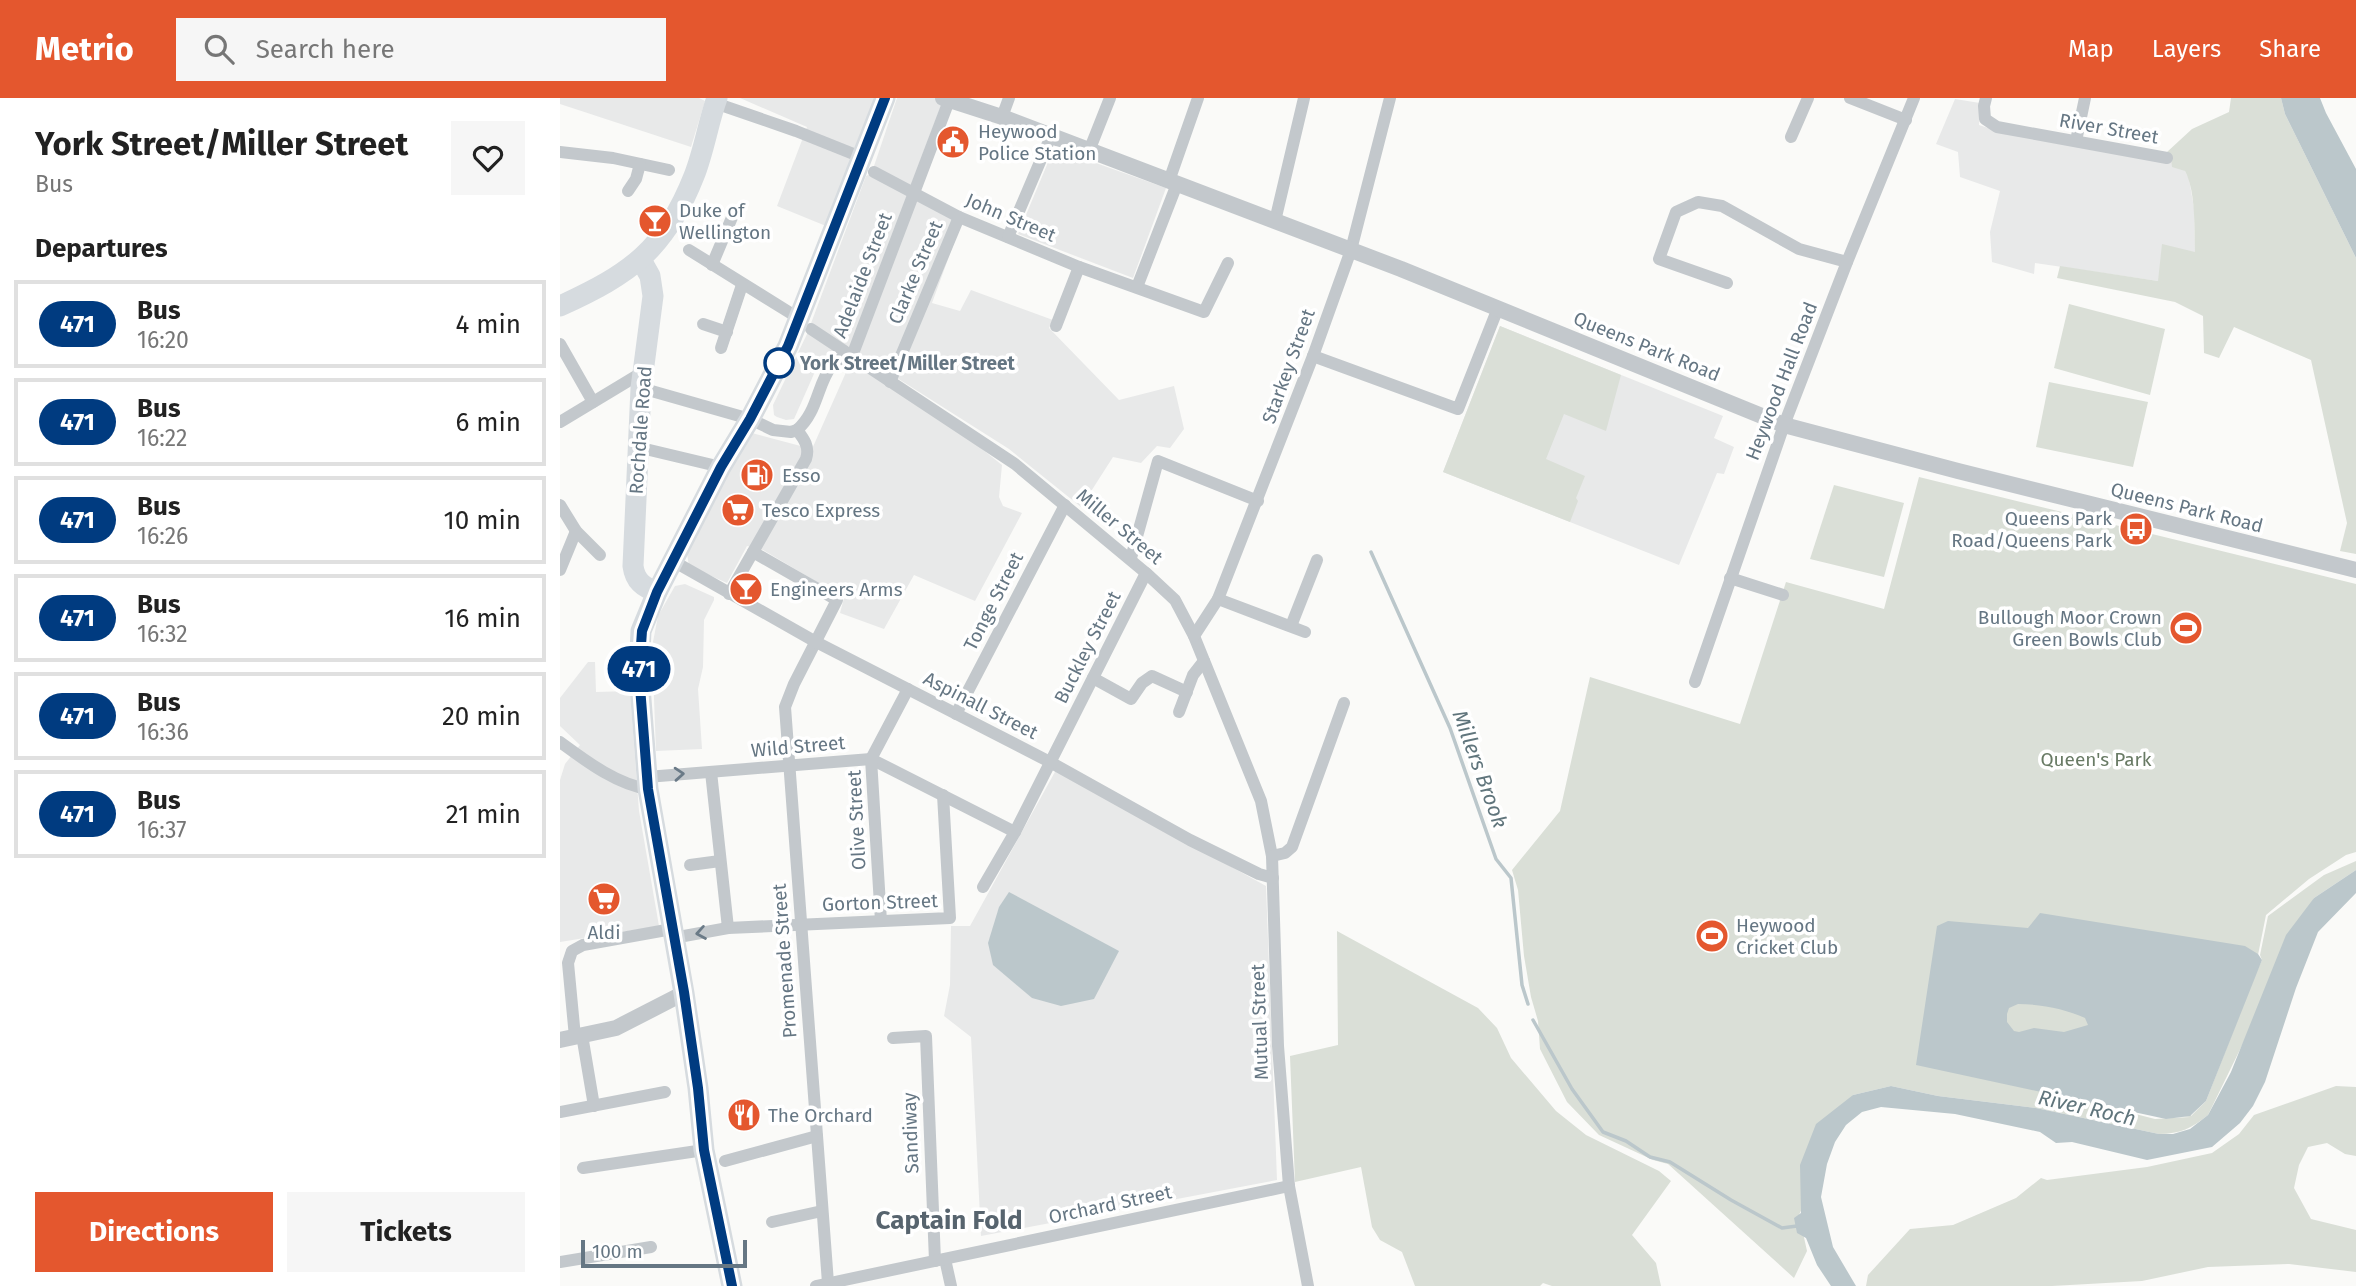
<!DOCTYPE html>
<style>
body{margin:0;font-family:"Fira Sans",sans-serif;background:#f6f6f6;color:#222;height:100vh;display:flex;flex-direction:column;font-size:26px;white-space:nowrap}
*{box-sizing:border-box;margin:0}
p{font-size:23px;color:#767676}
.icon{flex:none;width:38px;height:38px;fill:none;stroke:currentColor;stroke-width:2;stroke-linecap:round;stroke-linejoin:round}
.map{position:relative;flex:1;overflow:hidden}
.drawer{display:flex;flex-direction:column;background:#fff;width:560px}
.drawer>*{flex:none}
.badge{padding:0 14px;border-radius:23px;font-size:24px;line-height:46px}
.scale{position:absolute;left:21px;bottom:18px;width:166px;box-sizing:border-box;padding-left:7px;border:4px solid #657683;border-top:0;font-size:19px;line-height:24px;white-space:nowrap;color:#657683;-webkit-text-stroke:5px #fff;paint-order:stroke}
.map>.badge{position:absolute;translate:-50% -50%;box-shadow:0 0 0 4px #fff}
h2{padding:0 35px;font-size:26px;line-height:63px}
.round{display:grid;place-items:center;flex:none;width:74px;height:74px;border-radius:0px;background:#f6f6f6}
.overview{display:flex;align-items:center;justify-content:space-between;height:119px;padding:0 35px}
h1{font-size:33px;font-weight:700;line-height:52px}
.button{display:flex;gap:14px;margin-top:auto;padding:14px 35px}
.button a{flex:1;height:80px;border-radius:0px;background:#e4572e;color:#fff;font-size:28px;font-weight:700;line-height:80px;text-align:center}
.button a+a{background:#f6f6f6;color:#222}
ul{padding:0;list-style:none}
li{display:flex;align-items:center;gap:21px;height:88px;margin:0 14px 10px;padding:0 21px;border:4px solid #e0e0e0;border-radius:0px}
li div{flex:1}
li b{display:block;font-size:26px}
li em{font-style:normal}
li .badge{min-width:77px;font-weight:700;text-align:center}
header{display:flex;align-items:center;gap:42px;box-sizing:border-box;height:98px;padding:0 35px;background:#e4572e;color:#fff}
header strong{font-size:33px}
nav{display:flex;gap:38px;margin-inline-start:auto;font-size:24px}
.search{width:490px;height:63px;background:#f6f6f6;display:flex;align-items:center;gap:18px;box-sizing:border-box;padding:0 24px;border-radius:0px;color:#767676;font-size:26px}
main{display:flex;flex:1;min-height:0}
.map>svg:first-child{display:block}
</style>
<header>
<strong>Metrio</strong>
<div class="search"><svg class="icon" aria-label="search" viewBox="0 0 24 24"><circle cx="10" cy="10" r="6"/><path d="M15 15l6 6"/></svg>Search here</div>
<nav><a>Map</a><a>Layers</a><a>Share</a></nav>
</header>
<main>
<section class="drawer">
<div class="overview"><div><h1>York Street/Miller Street</h1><p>Bus</p></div><a class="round"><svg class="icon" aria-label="heart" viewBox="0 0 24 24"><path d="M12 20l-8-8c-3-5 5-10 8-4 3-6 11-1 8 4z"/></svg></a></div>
<h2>Departures</h2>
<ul>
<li><span class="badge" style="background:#003b80;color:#fff">471</span><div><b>Bus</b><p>16:20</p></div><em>4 min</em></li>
<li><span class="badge" style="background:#003b80;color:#fff">471</span><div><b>Bus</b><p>16:22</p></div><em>6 min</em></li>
<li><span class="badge" style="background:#003b80;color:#fff">471</span><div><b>Bus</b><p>16:26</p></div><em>10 min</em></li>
<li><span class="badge" style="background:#003b80;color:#fff">471</span><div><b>Bus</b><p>16:32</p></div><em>16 min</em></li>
<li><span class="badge" style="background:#003b80;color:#fff">471</span><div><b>Bus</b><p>16:36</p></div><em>20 min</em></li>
<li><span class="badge" style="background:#003b80;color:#fff">471</span><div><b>Bus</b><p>16:37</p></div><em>21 min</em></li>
</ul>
<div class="button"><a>Directions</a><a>Tickets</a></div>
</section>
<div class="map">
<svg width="1796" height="1188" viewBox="0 0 1796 1188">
<rect width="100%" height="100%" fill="#fafaf8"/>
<g fill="#e8e9e9">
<path d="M0 0H139L145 3 131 49 0 6Z"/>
<path d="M180 0H315L266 128 217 108 247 29Z"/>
<path d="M337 0H384L290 248 261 260 234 321 226 322 217 319 214 317 213 307 247 236 306 78 310 76 314 68Z"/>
<path d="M1395 1 1420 5 1419 27 1434 32 1611 60 1625 73 1629 81 1634 110 1635 154 1598 183 1475 165 1474 176 1432 164 1430 134 1440 93 1400 79 1398 54 1376 46Z"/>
<path d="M494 50 606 90 573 180 458 136Z"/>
<path d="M358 98 402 123 372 205 400 213 411 192 493 222 489 230 559 302 614 288 624 331 610 350 597 348 581 365 553 359 521 409 449 351 296 254Z"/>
<path d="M940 228 1163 318 1154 340 1174 349 1164 376 1157 375 1119 467 883 374Z"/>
<path d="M291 263 417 347 442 367 439 399 443 408 462 415 415 503 354 477 324 531 280 515 284 500 203 452 187 448 167 485 129 468 126 450 192 335 252 351Z"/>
<path d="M125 486 154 499V502L144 522 143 569 138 591 142 651 96 653 92 549 98 518 115 488Z"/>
<path d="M28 564H35L36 594 70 593 79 713 99 828 0 844V682L5 666 20 647 0 628V600Z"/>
<path d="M496 672 706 788 717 1082 421 1138 411 939 384 918 390 887 391 828H410Z"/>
</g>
<g fill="#dadfd7" fill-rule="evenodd">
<path d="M1671 0H1721L1725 16 1796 160V456L1780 453 1787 425 1751 262 1674 229 1659 260 1644 255 1643 218 1615 204 1497 180 1500 168 1598 183 1602 146 1635 154C1634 129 1636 94 1625 73L1612 69 1611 60 1607 54 1632 31 1669 14Z"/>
<path d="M1509 206 1605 231 1590 297 1494 270Z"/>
<path d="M940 228 1061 277 1046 333 1004 316 986 361 1025 378 1016 400 1018 403 1010 424 883 374Z"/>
<path d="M1489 284 1588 304 1573 369 1476 349Z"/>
<path d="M1359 379 1796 486V754L1786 757 1749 781 1706 817 1693 882 1702 862 1700 857 1708 818 1764 777 1796 763V772L1754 800 1648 1017C1632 1030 1620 1036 1599 1036L1476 1010 1378 998 1331 988 1293 997 1239 1117 1247 1153 1234 1180 1108 1066 1093 1062 1039 1037 1007 1004 980 951 978 923 971 899 964 858 958 792 952 772 1000 713 1030 579 1180 626 1226 484 1324 511ZM1686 900 1646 1003 1631 1018V1017ZM1552 1010H1553L1630 1019 1595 1021Z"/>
<path d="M1274 387 1344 405 1324 479 1250 461Z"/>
<path d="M777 833 918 910 937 930 951 960 996 1013 1026 1037 1099 1073 1111 1083 1072 1137 1096 1165 1101 1188H992L983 1185 980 1188H855L842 1154 820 1142 812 1129 801 1069 735 1084 730 958 778 947Z"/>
<path d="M1776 988 1796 989V1058L1785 1056 1767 1045 1748 1049 1739 1067 1734 1090 1751 1121 1796 1132V1174L1729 1166 1648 1169 1582 1183 1492 1188H1306L1308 1177 1350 1131 1393 1127 1456 1100 1481 1080 1487 1082 1587 1069 1652 1055 1679 1036 1694 1017Z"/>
</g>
<g fill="#bbc7cb" fill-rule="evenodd">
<path d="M1721 0H1760L1766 15 1796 71V160L1725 16Z"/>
<path d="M1796 772V795L1758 834 1736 890 1705 984 1693 1008 1680 1025 1652 1049 1587 1062 1512 1044 1496 1045 1480 1034 1395 1016 1321 1009 1302 1014 1286 1027 1275 1044 1267 1066 1261 1099 1273 1149 1296 1188H1271L1257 1167 1246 1140 1237 1135 1234 1120 1241 1115 1240 1067 1256 1026 1293 997 1331 988 1378 998 1476 1010 1599 1036H1613L1630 1031 1648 1017 1671 974 1726 837 1754 800Z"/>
<path d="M449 794 559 853 534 901 501 908 472 900 433 867 428 845 439 809Z"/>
<path d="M1480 815 1685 848 1698 856 1702 862 1646 1003 1630 1018 1606 1021 1356 967 1377 828 1388 823 1468 830ZM1458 906C1480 906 1506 911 1525 920L1528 927 1504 934 1474 930 1459 934 1454 933 1447 924V916L1449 910Z"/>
</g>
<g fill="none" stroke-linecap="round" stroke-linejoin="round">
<g stroke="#bbc7cb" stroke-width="3.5">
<path d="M811 454 890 630 936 761 951 780 962 887 968 906"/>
<path d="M973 922 1012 991 1043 1034 1066 1043 1090 1059 1110 1064 1171 1102 1222 1130 1237 1128"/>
</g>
<g stroke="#c3c8cc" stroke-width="12">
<path d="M1290 0 1346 22"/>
<path d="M1426 0 1424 8 1425 21 1437 29 1607 60"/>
<path d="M155 5 236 33 301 59"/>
<path d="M442 19 449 0"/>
<path d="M1231 39 1248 0"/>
<path d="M1516 43 1525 0"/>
<path d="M529 53 550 0"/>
<path d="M0 54 53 60 109 72"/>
<path d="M314 74 399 119 519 169 644 214 668 165"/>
<path d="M609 83 638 0"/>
<path d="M68 93 76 81 80 66"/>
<path d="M715 123 744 0"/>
<path d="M448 139 491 38"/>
<path d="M129 152 240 221"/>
<path d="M152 167 173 117"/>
<path d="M1167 185 1099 161 1116 114 1138 104 1162 108 1239 151 1287 164"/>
<path d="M577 189 617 86"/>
<path d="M143 226 167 234"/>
<path d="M496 228 519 169"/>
<path d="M251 231 455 366 586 475 615 502 634 538 701 703 712 758 718 948 729 1088 748 1188"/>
<path d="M0 246 33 304"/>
<path d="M161 250 182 187"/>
<path d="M753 258 898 311 938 210"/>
<path d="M330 284 399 119"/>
<path d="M81 290 190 321 213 332 231 334 237 332"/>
<path d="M0 324 83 274"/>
<path d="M237 332C258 314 257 286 272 267 277 261 285 259 292 258L390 0"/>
<path d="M77 349 161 369"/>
<path d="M0 407 16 433 40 457"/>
<path d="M193 454 277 502 234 586 225 609 268 1185"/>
<path d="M571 460 598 363 698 403"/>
<path d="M113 463 256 544 490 664 630 742 699 776 713 780"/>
<path d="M0 472 16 433"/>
<path d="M1170 480 1223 497"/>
<path d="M169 496 246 361C250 349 244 341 237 332"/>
<path d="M658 501 745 534"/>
<path d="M731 528 757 462"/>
<path d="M634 538 658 501 753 258 791 152 830 0"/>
<path d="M533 580 571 601 582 585 592 578 627 594"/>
<path d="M1135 584 1224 327 1287 164 1354 0"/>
<path d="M619 614 633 577 644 563"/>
<path d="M396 616 505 407"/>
<path d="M0 644C26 663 56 686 88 691"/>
<path d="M151 674 168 830"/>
<path d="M87 679 311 661 455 734"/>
<path d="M712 758 725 755 732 749 784 605"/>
<path d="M130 767 160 763"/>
<path d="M423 789 455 734 586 475"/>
<path d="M321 823 311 661 348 591"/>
<path d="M113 840 168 830 390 820 383 697"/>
<path d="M22 937 34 1008"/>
<path d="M15 939 8 865 12 853 23 847 112 831"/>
<path d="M333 940 366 938 375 1163"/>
<path d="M0 1014 105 994"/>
<path d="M165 1063 257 1038"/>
<path d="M23 1070 144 1052"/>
<path d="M212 1124 262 1113"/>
<path d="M385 1161 391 1188"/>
<path d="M0 1164 91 1149"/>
<path d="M256 1188 729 1088"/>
</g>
<g stroke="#c3c8cc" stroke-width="16">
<path d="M383 0 442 19 841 171 1224 327 1398 373 1796 472"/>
<path d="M0 942 56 930 124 895"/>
</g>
<g stroke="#d6dbdf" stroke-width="21">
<path d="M81 162 90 178 93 198 81 290 73 468C75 483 83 489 97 494"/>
<path d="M0 208C70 176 105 152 134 78 144 53 148 25 157 0"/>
</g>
<path stroke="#d6dbdf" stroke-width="21" d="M172 1188 144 1052 138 990 124 895 88 691 79 576 81 533 97 494 161 369 190 321 228 248 325 0"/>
</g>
<defs><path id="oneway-chevron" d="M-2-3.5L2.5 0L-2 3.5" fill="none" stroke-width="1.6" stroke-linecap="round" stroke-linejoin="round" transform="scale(1.75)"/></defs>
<g stroke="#6a7a87">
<use href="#oneway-chevron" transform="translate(119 676) rotate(-4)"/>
<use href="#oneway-chevron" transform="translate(141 835) rotate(170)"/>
</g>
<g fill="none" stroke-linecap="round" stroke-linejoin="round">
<defs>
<path id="line" d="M172 1188 144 1052 138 990 124 894 88 691 79 576 82 533 97 494 161 369 190 321 228 248 325 0"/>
</defs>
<use href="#line" stroke="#fff" stroke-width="16"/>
<use href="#line" stroke="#003b80" stroke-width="10"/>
</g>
<defs>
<symbol id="civic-disc" viewBox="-11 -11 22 22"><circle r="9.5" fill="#e4572e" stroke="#fff"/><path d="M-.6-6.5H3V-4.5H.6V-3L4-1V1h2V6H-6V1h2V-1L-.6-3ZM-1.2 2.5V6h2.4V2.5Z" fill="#fff"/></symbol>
<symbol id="bar-disc" viewBox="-11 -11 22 22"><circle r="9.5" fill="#e4572e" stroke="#fff"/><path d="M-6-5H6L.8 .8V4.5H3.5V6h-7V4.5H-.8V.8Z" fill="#fff"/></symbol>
<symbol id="fuel-disc" viewBox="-11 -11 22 22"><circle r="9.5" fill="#e4572e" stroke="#fff"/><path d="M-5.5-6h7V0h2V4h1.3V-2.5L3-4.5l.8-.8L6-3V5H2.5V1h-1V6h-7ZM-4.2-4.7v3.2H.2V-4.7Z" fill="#fff"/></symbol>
<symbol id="supermarket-disc" viewBox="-11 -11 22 22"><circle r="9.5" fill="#e4572e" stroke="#fff"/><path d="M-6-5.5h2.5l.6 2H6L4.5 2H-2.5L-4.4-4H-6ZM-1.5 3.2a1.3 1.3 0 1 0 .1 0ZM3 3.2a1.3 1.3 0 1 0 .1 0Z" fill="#fff"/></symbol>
<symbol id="bus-disc" viewBox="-11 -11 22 22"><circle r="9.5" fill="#e4572e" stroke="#fff"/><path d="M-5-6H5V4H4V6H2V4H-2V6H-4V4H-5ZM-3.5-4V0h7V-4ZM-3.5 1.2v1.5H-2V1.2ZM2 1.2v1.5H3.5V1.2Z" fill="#fff"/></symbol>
<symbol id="stadium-disc" viewBox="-11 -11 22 22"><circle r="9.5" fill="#e4572e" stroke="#fff"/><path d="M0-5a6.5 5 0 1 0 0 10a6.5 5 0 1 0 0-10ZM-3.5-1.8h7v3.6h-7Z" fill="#fff"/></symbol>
<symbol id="restaurant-disc" viewBox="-11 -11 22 22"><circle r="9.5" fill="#e4572e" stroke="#fff"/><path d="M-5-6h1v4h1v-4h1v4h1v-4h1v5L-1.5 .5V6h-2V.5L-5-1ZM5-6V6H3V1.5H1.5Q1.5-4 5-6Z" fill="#fff"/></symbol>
</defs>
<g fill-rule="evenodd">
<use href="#civic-disc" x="374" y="25" width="38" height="38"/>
<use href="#bar-disc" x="76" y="104" width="38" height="38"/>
<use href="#fuel-disc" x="178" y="358" width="38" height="38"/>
<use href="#supermarket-disc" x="159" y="393" width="38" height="38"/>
<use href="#bus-disc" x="1557" y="412" width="38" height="38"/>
<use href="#bar-disc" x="167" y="472" width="38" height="38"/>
<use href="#stadium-disc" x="1607" y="511" width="38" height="38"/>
<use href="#supermarket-disc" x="25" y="782" width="38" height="38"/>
<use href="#stadium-disc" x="1133" y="819" width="38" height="38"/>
<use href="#restaurant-disc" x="165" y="998" width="38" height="38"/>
</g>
<circle fill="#fff" stroke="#003b80" stroke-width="3.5" cx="219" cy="265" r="14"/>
<g text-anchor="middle" stroke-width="7" stroke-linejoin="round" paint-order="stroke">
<g font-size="19" fill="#657683" stroke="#fff">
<text transform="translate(1549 30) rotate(10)" y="7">River Street</text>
<text transform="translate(451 119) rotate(23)" y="7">John Street</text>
<text transform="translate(355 174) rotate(-67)" y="7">Clarke Street</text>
<text transform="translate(302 177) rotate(-69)" y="7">Adelaide Street</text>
<text transform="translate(1087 248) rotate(22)" y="7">Queens Park Road</text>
<text transform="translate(728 268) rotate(-70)" y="7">Starkey Street</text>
<text transform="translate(1221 283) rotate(-69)" y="7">Heywood Hall Road</text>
<text transform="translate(80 332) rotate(-86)" y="7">Rochdale Road</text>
<text transform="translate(1627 409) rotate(14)" y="7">Queens Park Road</text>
<text transform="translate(560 428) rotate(40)" y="7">Miller Street</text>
<text transform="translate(433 503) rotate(-63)" y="7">Tonge Street</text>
<text transform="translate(527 549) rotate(-63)" y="7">Buckley Street</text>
<text transform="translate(421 607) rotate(27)" y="7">Aspinall Street</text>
<text transform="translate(238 648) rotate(-5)" y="7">Wild Street</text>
<text transform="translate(296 722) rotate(-93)" y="7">Olive Street</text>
<text transform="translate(320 804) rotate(-2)" y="7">Gorton Street</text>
<text transform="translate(224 863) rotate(-94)" y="7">Promenade Street</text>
<text transform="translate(699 924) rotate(-92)" y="7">Mutual Street</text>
<text transform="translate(350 1035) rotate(-92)" y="7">Sandiway</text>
<text transform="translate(550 1106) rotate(-12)" y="7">Orchard Street</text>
</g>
<g font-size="19" fill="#657683" stroke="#fff" text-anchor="start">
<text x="418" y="40">Heywood<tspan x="418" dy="22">Police Station</tspan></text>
<text x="119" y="119">Duke of<tspan x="119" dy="22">Wellington</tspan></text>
<text x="222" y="384">Esso</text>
<text x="202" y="419">Tesco Express</text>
<text x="1552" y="427" text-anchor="end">Queens Park<tspan x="1552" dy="22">Road/Queens Park</tspan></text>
<text x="210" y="498">Engineers Arms</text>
<text x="1602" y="526" text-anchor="end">Bullough Moor Crown<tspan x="1602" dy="22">Green Bowls Club</tspan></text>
<text x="1176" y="834">Heywood<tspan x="1176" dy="22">Cricket Club</tspan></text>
<text x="44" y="841" text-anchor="middle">Aldi</text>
<text x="208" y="1024">The Orchard</text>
</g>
<g font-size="19" font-weight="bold" fill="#657683" stroke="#fff" text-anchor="start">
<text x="240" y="272">York Street/Miller Street</text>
</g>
<g font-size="19" fill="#687a64" stroke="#fff">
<text x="1536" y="668">Queen's Park</text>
</g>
<g font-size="21" font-style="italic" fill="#60757c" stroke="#fff">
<text transform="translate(920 671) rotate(70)" y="7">Millers Brook</text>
<text transform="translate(1527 1010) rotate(13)" y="7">River Roch</text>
</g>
<g font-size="26" font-weight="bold" fill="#57646e" stroke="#fff">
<text x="389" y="1131">Captain Fold</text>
</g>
</g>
</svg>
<div class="scale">100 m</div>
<b class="badge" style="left:79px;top:571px;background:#003b80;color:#fff">471</b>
</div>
</main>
